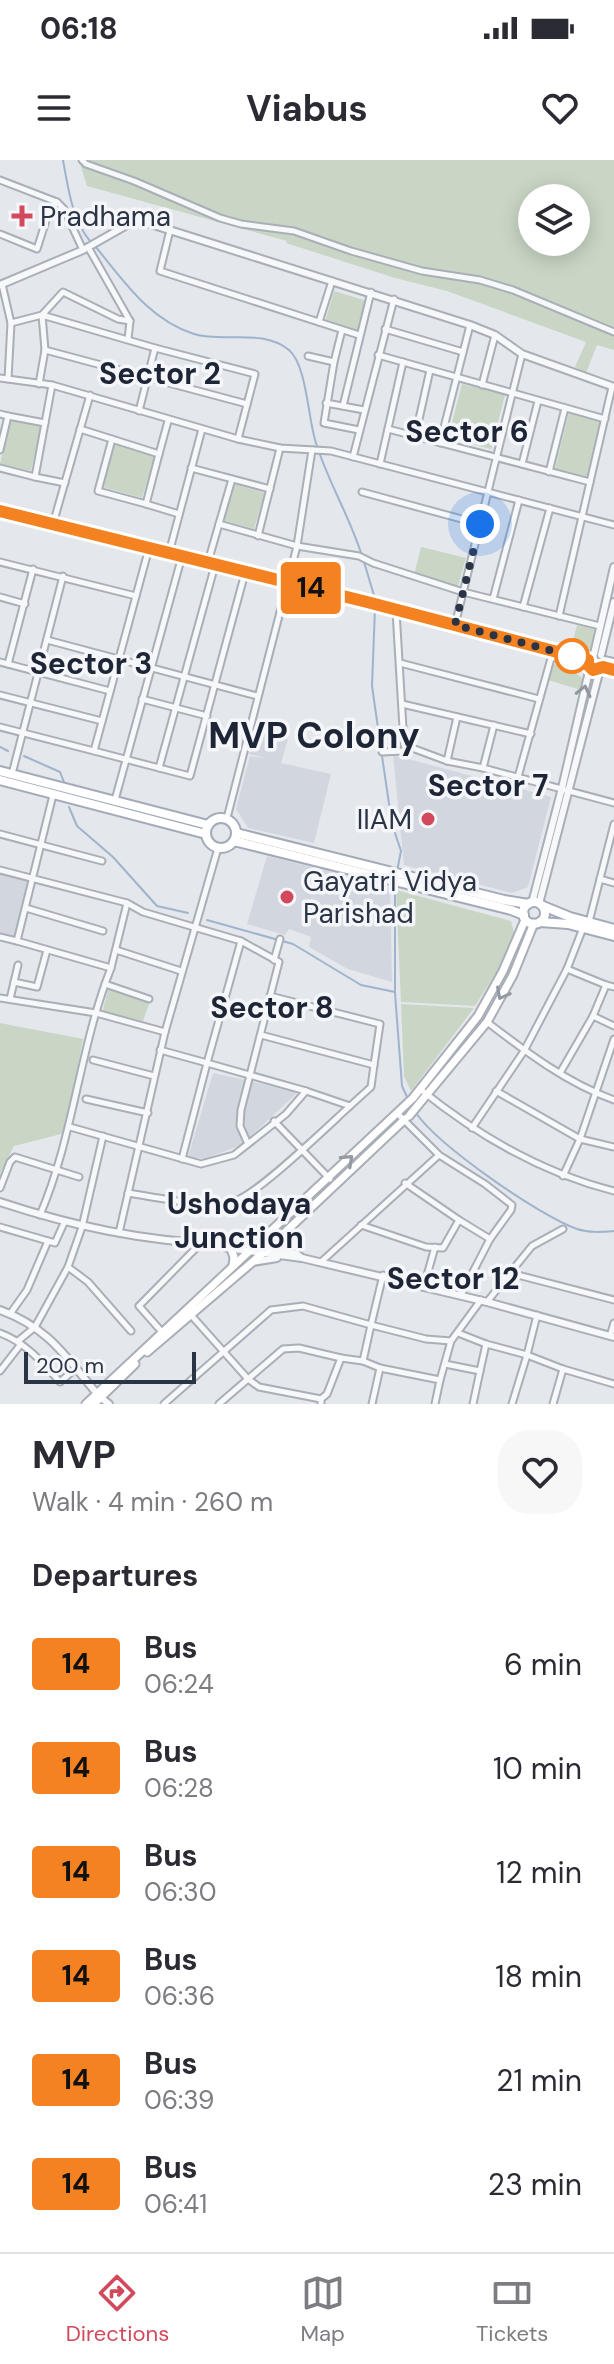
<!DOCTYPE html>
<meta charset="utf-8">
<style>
body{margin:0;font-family:"DM Sans",sans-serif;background:#f7f7f7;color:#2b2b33;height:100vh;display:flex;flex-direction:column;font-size:30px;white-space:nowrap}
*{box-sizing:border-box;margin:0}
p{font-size:26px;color:#7c7c81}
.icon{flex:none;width:44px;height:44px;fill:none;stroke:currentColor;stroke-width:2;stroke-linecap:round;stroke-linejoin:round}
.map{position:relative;height:1244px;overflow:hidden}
.sheet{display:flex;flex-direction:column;background:#fff;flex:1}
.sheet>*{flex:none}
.badge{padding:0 16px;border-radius:6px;font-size:28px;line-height:52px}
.tools{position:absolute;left:518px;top:24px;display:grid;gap:16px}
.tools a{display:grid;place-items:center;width:72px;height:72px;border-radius:50%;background:#fff;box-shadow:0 4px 20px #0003;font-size:40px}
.scale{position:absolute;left:24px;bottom:20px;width:172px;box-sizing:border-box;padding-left:8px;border:4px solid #2b3445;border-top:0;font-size:22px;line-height:28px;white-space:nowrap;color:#2b3445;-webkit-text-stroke:6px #f4f6f9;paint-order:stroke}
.you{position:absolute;width:40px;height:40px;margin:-20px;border:6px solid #fff;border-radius:50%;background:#1a73e8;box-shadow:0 0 0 12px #1a73e833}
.map>.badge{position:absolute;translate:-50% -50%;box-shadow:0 0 0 4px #fff}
h2{padding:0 32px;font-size:30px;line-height:72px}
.round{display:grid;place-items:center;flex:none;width:84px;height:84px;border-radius:32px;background:#f7f7f7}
.headline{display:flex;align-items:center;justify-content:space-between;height:136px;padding:0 32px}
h1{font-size:38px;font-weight:700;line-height:60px}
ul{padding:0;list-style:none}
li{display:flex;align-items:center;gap:24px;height:104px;padding:0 32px}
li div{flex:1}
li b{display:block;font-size:30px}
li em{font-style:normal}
li .badge{min-width:88px;font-weight:700;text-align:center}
.status{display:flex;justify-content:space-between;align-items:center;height:56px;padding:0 40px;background:#fff;direction:ltr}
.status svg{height:22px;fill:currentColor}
header{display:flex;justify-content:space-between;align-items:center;height:104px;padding:0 32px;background:#fff;font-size:36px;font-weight:700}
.dock{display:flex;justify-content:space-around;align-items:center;height:112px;border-top:2px solid #e1e1e2;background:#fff;font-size:22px;color:#7c7c81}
.dock a{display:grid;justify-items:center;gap:4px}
.dock .active{color:#d1495b}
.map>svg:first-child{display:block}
</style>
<div class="status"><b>06:18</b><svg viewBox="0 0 49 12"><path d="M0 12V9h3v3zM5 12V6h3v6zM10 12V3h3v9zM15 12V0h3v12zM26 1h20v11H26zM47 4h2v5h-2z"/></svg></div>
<header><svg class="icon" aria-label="menu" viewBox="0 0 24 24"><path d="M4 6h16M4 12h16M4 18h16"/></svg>Viabus<svg class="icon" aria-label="heart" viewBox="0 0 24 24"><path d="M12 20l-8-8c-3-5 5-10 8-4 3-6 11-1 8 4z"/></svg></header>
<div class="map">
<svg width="614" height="1244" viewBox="0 0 614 1244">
<rect width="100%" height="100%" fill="#e4e7ec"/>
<g fill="#d2d6de">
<path d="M256 570 288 579 281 603 331 614 314 683 248 668 236 649 250 596 268 599 249 594Z"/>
<path d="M393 595 551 637 528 727 512 733 404 705Z"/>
<path d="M267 696 348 716 390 724 392 822 348 809 309 787 311 777 289 769 285 775 247 764Z"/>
<path d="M0 713 30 721 16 776 0 772Z"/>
<path d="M213 913 298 932 241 985 205 999 188 997Z"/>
</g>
<g fill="#c9d6c5" fill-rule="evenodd">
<path d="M79 0H614V190L597 185 586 213 575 207 586 182 447 131 395 118 286 83 287 81 87 26ZM532 38H576V82H532Z"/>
<path d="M334 131 367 141 358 172 325 162Z"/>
<path d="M462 224 505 235 491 289 448 278Z"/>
<path d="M569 252 602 259 588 317 555 309Z"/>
<path d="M10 259 41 266 31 311 0 304Z"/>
<path d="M115 283 155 295 142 338 103 327Z"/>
<path d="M233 324 265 333 254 369 223 360Z"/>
<path d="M421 387 466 398 458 426 414 415Z"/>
<path d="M577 465 599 470 593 498 570 492Z"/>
<path d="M553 504 569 507 583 519 581 530 548 520Z"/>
<path d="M396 730 511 761 516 781 475 846 401 842Z"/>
<path d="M109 827 150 841 143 861 102 853Z"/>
<path d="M401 844 474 848 411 931 404 916Z"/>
<path d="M0 863 83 879 65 973 14 986 0 1014Z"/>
</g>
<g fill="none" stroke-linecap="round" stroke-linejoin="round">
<g stroke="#9fb4cc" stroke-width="2">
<path d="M63 0C68 27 72 60 90 81"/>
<path d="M95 86C123 120 149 160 194 174 224 183 262 168 289 190 307 205 308 260 316 283 328 322 350 357 362 396"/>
<path d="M364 402 376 442"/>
<path d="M375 448 372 526 381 589"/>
<path d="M0 587 8 591"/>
<path d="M24 596 60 612 64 622"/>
<path d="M382 596 392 664 401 691 397 711"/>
<path d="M69 647 77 666 113 697 157 746 188 753"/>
<path d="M395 725V833L402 926 412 948"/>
<path d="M207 760 293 784 361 825 395 832"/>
<path d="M416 953C439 986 538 1055 577 1069 589 1073 602 1072 614 1071"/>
</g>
<defs>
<g id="minor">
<path d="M82 0 86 4 134 21 220 58 241 64 294 71 351 91 422 111 480 120 513 130 614 172"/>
<path d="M0 20 57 42 50 48 37 89 0 74"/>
<path d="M57 42 64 49 83 90"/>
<path d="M170 70 160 111 359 175"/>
<path d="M88 87 130 161"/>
<path d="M2 124 11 163 8 219"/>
<path d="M319 162 332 121"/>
<path d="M11 163 42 155 155 188"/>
<path d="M385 169 463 192"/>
<path d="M128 179 130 161 118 159 63 132 42 155 45 190 247 244"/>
<path d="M378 195 605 259"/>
<path d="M308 196 334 202 324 263 359 270"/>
<path d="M334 202 342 170"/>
<path d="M0 218 52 225 238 279 280 288 331 291 614 365"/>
<path d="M39 224 45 190"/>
<path d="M482 225 495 175"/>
<path d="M326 243 364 250"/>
<path d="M343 246 371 132"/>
<path d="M139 251 155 188 255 214 238 279"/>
<path d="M0 254 8 256 0 290"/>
<path d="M8 256 45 263"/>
<path d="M80 269 159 294 146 344 179 354"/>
<path d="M388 269 590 322"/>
<path d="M415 277 430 210"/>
<path d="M112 279 98 331 146 344"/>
<path d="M440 283 470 165"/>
<path d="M312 290 297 386 359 396 373 403 463 432 600 466"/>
<path d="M159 294 168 261"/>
<path d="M353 297 394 139"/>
<path d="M380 304 403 202"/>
<path d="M522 304 538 241"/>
<path d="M0 308 35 317 52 225"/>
<path d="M191 308 270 329"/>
<path d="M549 312 565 248"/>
<path d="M35 317 65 323"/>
<path d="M362 332 480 364"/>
<path d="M53 364 90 235"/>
<path d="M219 364 232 319"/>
<path d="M258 376 280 288"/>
<path d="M169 393 202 269"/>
<path d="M0 402 136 436 94 591 0 567"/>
<path d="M208 402 219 364 297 386 227 658"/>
<path d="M136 436 149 388"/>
<path d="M0 437 25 444"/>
<path d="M493 439 519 340"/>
<path d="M523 447 550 348"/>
<path d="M396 451 404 585 447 601 483 608 614 643"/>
<path d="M559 456 612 227"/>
<path d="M455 465 522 194"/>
<path d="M47 480 257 536"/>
<path d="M0 502 110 531"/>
<path d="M400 503 539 539"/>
<path d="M8 504 33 409"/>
<path d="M0 535 102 561"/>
<path d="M142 539 207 556"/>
<path d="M402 544 531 574"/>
<path d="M94 591 190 616 245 413"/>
<path d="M382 592 404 591 406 587"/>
<path d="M447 601 457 557"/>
<path d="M159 608 215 405"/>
<path d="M483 608 494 565"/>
<path d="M12 614 63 416"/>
<path d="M518 617 553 491"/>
<path d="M115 640 182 396"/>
<path d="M0 674 102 701"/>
<path d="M0 710 127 743 111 808 17 781 53 635"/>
<path d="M600 719 614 723"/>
<path d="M127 743 143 752 241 781 279 802 241 950 240 966 248 984"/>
<path d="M26 748 103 771"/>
<path d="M589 762 614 664"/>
<path d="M0 777 17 781"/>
<path d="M116 790 181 811"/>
<path d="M274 800 280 779"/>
<path d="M567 809 606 825"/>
<path d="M14 822 37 827 47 790"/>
<path d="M105 824 149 839"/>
<path d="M270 836 380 864 374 905"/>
<path d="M0 838 96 853 165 872"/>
<path d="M10 839 18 805"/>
<path d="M593 856 614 866"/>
<path d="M487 862C526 892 567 923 614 940"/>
<path d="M160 890 207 903 241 781"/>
<path d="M93 900 154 916"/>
<path d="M560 913 593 856 606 825 614 827"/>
<path d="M420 929C477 975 542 1013 614 1031"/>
<path d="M496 931 580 979 614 987"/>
<path d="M86 939 148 953"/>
<path d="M398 954 439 995 485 1024 512 1045 511 1050 490 1079"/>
<path d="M274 961 330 1019"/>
<path d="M70 967 201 1004 234 995 286 954 306 931"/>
<path d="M472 968 524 891 567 809 583 768"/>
<path d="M103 976 82 1067 68 1107 88 1122 131 1171"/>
<path d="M182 999 207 903 306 931 350 946 371 927 374 905 261 875"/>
<path d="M563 1016 580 979 614 879"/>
<path d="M0 1028 10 1002 15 997 79 1017"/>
<path d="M128 1033C160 1038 201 1048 234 1041 255 1037 329 965 350 946"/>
<path d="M40 1055C74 976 79 889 111 808"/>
<path d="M459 1060 490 1079 461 1135"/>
<path d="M361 1065 426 1087 443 1088 459 1060 405 1023"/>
<path d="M0 1067 55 1083 64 1063"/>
<path d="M119 1073 165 872 218 688"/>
<path d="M321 1102 439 995"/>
<path d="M510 1113 532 1086 563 1069"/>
<path d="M383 1115 371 1165 426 1179 451 1181"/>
<path d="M424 1126 435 1087"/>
<path d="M487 1142 510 1113 614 1140"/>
<path d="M10 1154 27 1130 48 1081"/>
<path d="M191 1155 248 1219 219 1244"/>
<path d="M162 1172 139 1146 201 1083"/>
<path d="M0 1173C25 1182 43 1203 60 1222L75 1209"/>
<path d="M458 1173 486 1184 527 1195 537 1155"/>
<path d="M610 1176 614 1163"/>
<path d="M18 1181 35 1167 68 1107"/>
<path d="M445 1204 480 1211 473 1244"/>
<path d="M0 1211 21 1184"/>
<path d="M480 1211 486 1184"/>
<path d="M440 1220 451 1181 481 1140"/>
<path d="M321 1239 259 1227 248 1219 283 1189 299 1188 341 1198"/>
<path d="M164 1244 271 1150 303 1146 371 1165 363 1201"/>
<path d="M321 1244V1239L327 1234 341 1198 363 1201 380 1208 440 1220 435 1244"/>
<path d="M372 1244 380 1208"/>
<path d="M512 1244 527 1195 563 1209 614 1224"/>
<path d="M553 1244 563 1209"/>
</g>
<g id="tertiary">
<path d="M0 125 83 90 127 65 141 61 470 165 495 175 522 194 614 227"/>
<path d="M0 351 588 500"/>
<path d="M594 494 614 407"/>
<path d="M601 495 614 442"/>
<path d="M604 500 614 502"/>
<path d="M603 507 614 510"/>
<path d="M532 743 562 628 590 507"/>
<path d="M539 744 600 509"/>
<path d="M0 1042C73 1066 142 1081 220 1084L228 1082 257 1085 297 1094 302 1098 487 1142 614 1177"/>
<path d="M220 1084 227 1088 302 1098"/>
<path d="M253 1102 277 1098"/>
<path d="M0 1150C50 1168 67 1199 100 1237L109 1244"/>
</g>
<g id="secondary">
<path d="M409 956 487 862 513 815 534 763"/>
<path d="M231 1089 234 1097 233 1106"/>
<path d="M147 1192 263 1093 405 959"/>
<path d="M86 1244 413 938 478 856 503 811 525 760"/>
<path d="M94 1244 135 1204"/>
</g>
<g id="primary">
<path d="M0 611 208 665"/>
<path d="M0 620 206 674"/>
<circle cx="221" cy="673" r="15"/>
<path d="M236 673 504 740 528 744"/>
<path d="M234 681 511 750 524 755"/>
<circle cx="534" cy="753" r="11"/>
<path d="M543 746 570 757 614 769"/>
<path d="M540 762 568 764 614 776"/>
</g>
</defs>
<use href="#minor" stroke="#a9aeb7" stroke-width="9"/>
<use href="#tertiary" stroke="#a9aeb7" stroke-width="10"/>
<use href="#secondary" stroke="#a9aeb7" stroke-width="11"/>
<use href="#primary" stroke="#a3abb8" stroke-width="12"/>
<use href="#minor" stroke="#f7f8fa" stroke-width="5"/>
<use href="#tertiary" stroke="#f7f8fa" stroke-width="6"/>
<use href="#secondary" stroke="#fff" stroke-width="7"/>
<use href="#primary" stroke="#fff" stroke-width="8"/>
</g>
<defs><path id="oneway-chevron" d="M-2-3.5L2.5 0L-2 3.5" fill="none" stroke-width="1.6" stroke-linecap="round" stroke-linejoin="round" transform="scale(2)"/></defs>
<use stroke="#9196a0" href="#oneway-chevron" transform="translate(584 531) rotate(-77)"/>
<g stroke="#959aa2">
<use href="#oneway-chevron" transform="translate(502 834) rotate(118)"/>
<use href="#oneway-chevron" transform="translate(348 1000) rotate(-43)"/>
</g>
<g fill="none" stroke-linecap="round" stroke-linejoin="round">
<defs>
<path id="line" d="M0 351 367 442 588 500V505L593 510 603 507 614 510"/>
</defs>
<use href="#line" stroke="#fff" stroke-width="18"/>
<use href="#line" stroke="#f58220" stroke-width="12"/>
<path stroke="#2b3445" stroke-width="8" stroke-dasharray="0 14.4" d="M480 364 455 465 572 496"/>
</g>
<g fill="#d1495b" stroke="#f4f6f9" stroke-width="3">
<path d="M18 44h8v8h8v8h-8v8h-8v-8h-8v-8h8z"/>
<circle cx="428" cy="659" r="8"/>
<circle cx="287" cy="737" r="8"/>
</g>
<circle fill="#fff" stroke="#f58220" stroke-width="4" cx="572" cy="496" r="16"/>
<g text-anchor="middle" stroke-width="7" stroke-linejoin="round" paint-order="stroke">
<g font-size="28" fill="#2b3445" stroke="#f4f6f9" text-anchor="start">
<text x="40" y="66">Pradhama</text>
<text x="412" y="669" text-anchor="end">IIAM</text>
<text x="303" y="731">Gayatri Vidya<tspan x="303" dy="32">Parishad</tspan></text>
</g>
<g font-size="30" font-weight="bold" fill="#1d2536" stroke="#f4f6f9">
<text x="160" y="224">Sector 2</text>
<text x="467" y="282">Sector 6</text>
<text x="91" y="514">Sector 3</text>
<text x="488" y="636">Sector 7</text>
<text x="272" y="858">Sector 8</text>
<text x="239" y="1054">Ushodaya<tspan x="239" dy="34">Junction</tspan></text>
<text x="453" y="1129">Sector 12</text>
</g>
<g font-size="36" font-weight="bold" fill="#1d2536" stroke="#f4f6f9">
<text x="314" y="588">MVP Colony</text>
</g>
</g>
</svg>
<div class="tools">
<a><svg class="icon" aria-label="layers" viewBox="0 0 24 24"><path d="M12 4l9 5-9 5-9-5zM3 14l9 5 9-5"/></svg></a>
</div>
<div class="scale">200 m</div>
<div class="you" style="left:480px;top:364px"></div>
<b class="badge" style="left:311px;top:428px;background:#f58220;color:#111">14</b>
</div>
<section class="sheet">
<div class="headline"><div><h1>MVP</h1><p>Walk · 4 min · 260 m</p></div><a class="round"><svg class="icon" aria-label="heart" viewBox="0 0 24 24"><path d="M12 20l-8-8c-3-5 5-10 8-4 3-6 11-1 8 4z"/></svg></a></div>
<h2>Departures</h2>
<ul>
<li><span class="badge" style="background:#f58220;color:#111">14</span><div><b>Bus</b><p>06:24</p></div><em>6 min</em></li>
<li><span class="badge" style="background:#f58220;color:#111">14</span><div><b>Bus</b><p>06:28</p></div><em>10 min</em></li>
<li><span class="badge" style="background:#f58220;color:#111">14</span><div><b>Bus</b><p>06:30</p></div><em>12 min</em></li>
<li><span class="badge" style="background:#f58220;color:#111">14</span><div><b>Bus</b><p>06:36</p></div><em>18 min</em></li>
<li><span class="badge" style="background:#f58220;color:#111">14</span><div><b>Bus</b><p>06:39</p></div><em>21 min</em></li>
<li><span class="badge" style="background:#f58220;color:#111">14</span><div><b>Bus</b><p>06:41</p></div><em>23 min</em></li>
</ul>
</section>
<nav class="dock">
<a class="active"><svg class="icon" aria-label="directions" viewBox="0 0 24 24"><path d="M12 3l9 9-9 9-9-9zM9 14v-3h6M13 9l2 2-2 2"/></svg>Directions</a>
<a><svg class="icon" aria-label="map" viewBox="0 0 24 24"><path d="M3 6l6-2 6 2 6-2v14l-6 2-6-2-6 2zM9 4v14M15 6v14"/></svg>Map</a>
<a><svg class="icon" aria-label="tickets" viewBox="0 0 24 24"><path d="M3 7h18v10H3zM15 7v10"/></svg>Tickets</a>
</nav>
